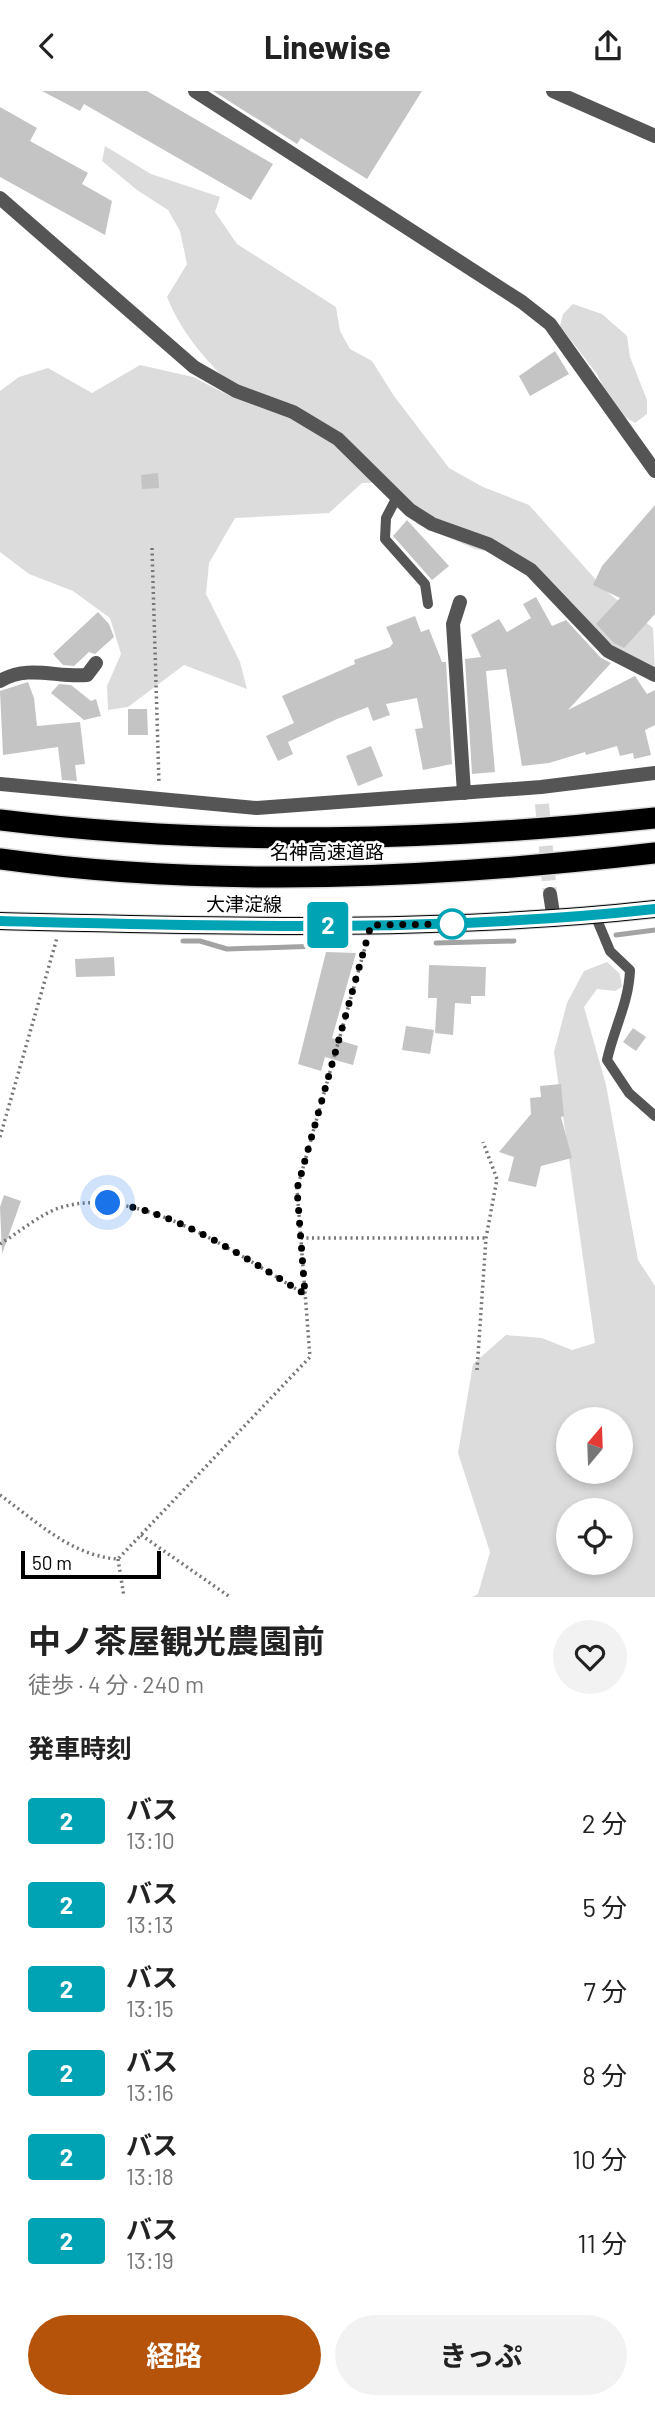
<!DOCTYPE html>
<html lang="ja">
<meta charset="utf-8">
<style>
body{margin:0;font-family:Barlow,"Noto Sans JP",sans-serif;background:#f2f2f2;color:#222;height:100vh;display:flex;flex-direction:column;font-size:26px;white-space:nowrap}
*{box-sizing:border-box;margin:0}
p{font-size:23px;color:#767676}
.icon{flex:none;width:38px;height:38px;fill:none;stroke:currentColor;stroke-width:2;stroke-linecap:round;stroke-linejoin:round}
.map{position:relative;height:1506px;overflow:hidden}
.panel{display:flex;flex-direction:column;background:#fff;flex:1}
.panel>*{flex:none}
.badge{padding:0 14px;border-radius:5px;font-size:24px;line-height:46px}
.needle{width:46px;rotate:19deg}
.controls{position:absolute;left:556px;top:1316px;display:grid;gap:14px}
.controls a{display:grid;place-items:center;width:77px;height:77px;border-radius:50%;background:#fff;box-shadow:0 4px 10px #0003;font-size:35px}
.scale{position:absolute;left:21px;bottom:18px;width:140px;box-sizing:border-box;padding-left:7px;border:4px solid #000;border-top:0;font-size:19px;line-height:24px;white-space:nowrap;color:#000;-webkit-text-stroke:5px #fff;paint-order:stroke}
.you{position:absolute;width:35px;height:35px;margin:-18px;border:5px solid #fff;border-radius:50%;background:#1a73e8;box-shadow:0 0 0 10px #1a73e833}
.map>.badge{position:absolute;translate:-50% -50%;box-shadow:0 0 0 4px #fff}
h2{padding:0 28px;font-size:26px;line-height:63px}
.round{display:grid;place-items:center;flex:none;width:74px;height:74px;border-radius:37px;background:#f2f2f2}
.head{display:flex;align-items:center;justify-content:space-between;height:119px;padding:0 28px}
h1{font-size:33px;font-weight:700;line-height:52px}
.action{display:flex;gap:14px;margin-top:auto;padding:14px 28px}
.action a{flex:1;height:80px;border-radius:42px;background:#b45309;color:#fff;font-size:28px;font-weight:700;line-height:80px;text-align:center}
.action a+a{background:#f2f2f2;color:#222}
ul{padding:0;list-style:none}
li{display:flex;align-items:center;gap:21px;height:84px;padding:0 28px}
li div{flex:1}
li b{display:block;font-size:26px}
li em{font-style:normal}
li .badge{min-width:77px;font-weight:700;text-align:center}
header{display:flex;justify-content:space-between;align-items:center;height:91px;padding:0 28px;background:#fff;font-size:32px;font-weight:700}
.map>svg:first-child{display:block}
</style>
<header><svg class="icon" aria-label="back" viewBox="0 0 24 24"><path d="M15 5l-7 7 7 7"/></svg>Linewise<svg class="icon" aria-label="share" viewBox="0 0 24 24"><path d="M12 15V3M7 8l5-5 5 5M5 13v7h14v-7"/></svg></header>
<div class="map">
<svg width="655" height="1506" viewBox="0 0 655 1506">
<rect width="100%" height="100%" fill="#fff"/>
<g fill="#dcdcdc" fill-rule="evenodd">
<path d="M105 55 151 83 220 106 215 121 237 153 336 216 340 240 350 258 372 270 394 305 449 377 483 396 529 414 606 500 653 537 655 581 617 558 519 467 475 458 417 433 406 411 391 391 362 392 329 422 235 427 209 472 206 503 240 571 247 598 184 574 128 616 108 619 107 595 121 563 110 527 73 500 29 483 0 461V300L19 286 48 277 92 302 140 274 193 286 230 305 240 303C210 273 183 246 167 206L187 173 180 140 168 119 137 99 102 70Z"/>
<path d="M573 213 602 223 627 245 630 266 647 309V323L635 332 615 320 597 283 560 235 563 223Z"/>
<path d="M607 871 620 883 622 896 615 900 597 898 584 916 606 994 638 1169 655 1195V1506H472L478 1503 490 1461 458 1362 473 1273 506 1244 542 1247 572 1259 595 1252 554 961 567 912 584 880ZM569 1328H621V1381H569ZM569 1419H621V1472H569Z"/>
</g>
<g fill="none" stroke-linecap="round" stroke-linejoin="round">
<g stroke="#a3a3a3" stroke-width="5">
<path d="M616 844 655 839"/>
<path d="M183 850H200L227 858 321 855"/>
<path d="M436 852 514 850"/>
</g>
</g>
<g fill="#c4c4c4">
<path d="M42 0H147L273 73 251 109 84 13 80 20Z"/>
<path d="M213 0H422L367 88 301 47 297 53Z"/>
<path d="M0 16 37 37 30 50 88 82 82 93 112 110 105 144 0 86Z"/>
<path d="M555 260 569 283 530 305 519 285Z"/>
<path d="M158 382 159 397 142 398 141 384Z"/>
<path d="M655 414V523L624 557 614 552 596 533 620 507 593 494 602 475Z"/>
<path d="M407 429 449 475 432 489 393 445Z"/>
<path d="M536 506 552 535 566 529 601 567 611 572 568 619 635 585 647 603 655 599V634L645 639 651 664 634 668 633 662 620 665 617 655 586 664 585 661 549 672 522 675 506 578 486 580 495 681 472 683 465 568 481 566 471 544 499 528 507 541 531 527 523 513Z"/>
<path d="M98 521 109 533 114 546 95 563 89 561 74 575 63 574 53 563Z"/>
<path d="M415 525 421 541 429 538 442 571H446L452 673 423 679 415 638 423 637 417 607 386 613 390 624 373 630 368 616 337 628 288 651 293 663 278 670 266 645 294 632 282 605 355 573 354 569 390 556 393 552 386 536Z"/>
<path d="M28 591 34 607 37 635 80 631 85 673 75 674 77 690 62 689 58 656 3 664 0 600Z"/>
<path d="M59 593 71 594 91 610 96 608 101 625 84 629 51 602Z"/>
<path d="M128 618H147L148 644H128Z"/>
<path d="M371 655 383 685 358 695 346 665Z"/>
<path d="M326 861 356 862 332 947 358 955 353 974 325 966 321 980 298 973Z"/>
<path d="M114 866 115 885 76 886 75 868Z"/>
<path d="M429 874 486 876 485 905H471V913L455 912 453 944 435 942 437 907H428Z"/>
<path d="M406 935 434 939 430 963 402 959Z"/>
<path d="M633 937 646 946 636 960 623 951Z"/>
<path d="M561 993 564 1025 561 1026 572 1067 541 1075 536 1096 508 1090 514 1066 499 1061 531 1023 530 1007 541 1006 540 995Z"/>
<path d="M4 1104 21 1110 2 1163 0 1116Z"/>
</g>
<g fill="none" stroke-linecap="round" stroke-linejoin="round">
<path stroke="#d9d9d9" stroke-width="14" stroke-dasharray="14 7" stroke-linecap="butt" d="M542 713 550 803"/>
<defs>
<path id="primary" d="M0 830C218 835 438 842 655 818"/>
<g id="motorway">
<path d="M0 729C219 756 437 750 655 727"/>
<path d="M0 768C216 798 439 787 655 762"/>
</g>
</defs>
<use href="#primary" stroke="#dbdbdb" stroke-width="20"/>
<use href="#motorway" stroke="#dbdbdb" stroke-width="24"/>
<g stroke="#777" stroke-width="3.5" stroke-dasharray="2 3.5" stroke-linecap="butt">
<path d="M152 457 159 693"/>
<path d="M0 1046 57 847"/>
<path d="M301 1147H486"/>
<path d="M0 1153C18 1142 39 1124 59 1117 139 1091 239 1165 305 1203"/>
<path d="M477 1279 486 1147 497 1088 483 1051"/>
<path d="M0 1404C37 1431 72 1465 118 1468L310 1266 297 1098 366 853"/>
<path d="M141 1444 230 1506"/>
<path d="M118 1468 124 1506"/>
</g>
<g stroke="#555" stroke-width="10">
<path d="M397 406 386 427 385 448 425 493 428 513"/>
<path d="M595 824 610 860 630 879C629 911 614 937 607 969L629 1002 655 1025"/>
</g>
<g stroke="#555" stroke-width="14">
<path d="M195 0 522 211 550 233 655 380"/>
<path d="M553 0 655 45"/>
<path d="M0 107 194 276 236 300 293 321 338 348 410 419 432 433 488 453 531 479 608 560 655 584"/>
<path d="M460 511 453 533 464 702"/>
<path d="M0 590C29 573 56 587 87 584L96 572"/>
<path d="M0 693 257 717 541 696 655 682"/>
<path d="M550 803 554 829"/>
</g>
<use href="#primary" stroke="#000" stroke-width="18"/>
<use href="#motorway" stroke="#000" stroke-width="21"/>
</g>
<g fill="none" stroke-linecap="round" stroke-linejoin="round">
<defs>
<path id="line" d="M0 830C218 835 438 842 655 818"/>
</defs>
<use href="#line" stroke="#fff" stroke-width="16"/>
<use href="#line" stroke="#00a3b4" stroke-width="10"/>
<path stroke="#000" stroke-width="7" stroke-dasharray="0 12.6" d="M108 1112C174 1118 248 1169 305 1203L297 1098 371 834 452 833"/>
</g>
<circle fill="#fff" stroke="#00a3b4" stroke-width="3.5" cx="452" cy="833" r="14"/>
<g text-anchor="middle" stroke-width="5" stroke-linejoin="round" paint-order="stroke">
<g font-size="19" fill="#000" stroke="#fff">
<text x="327" y="768">名神高速道路</text>
<text x="244" y="820">大津淀線</text>
</g>
</g>
</svg>
<div class="controls">
<a><svg class="needle" viewBox="-14 -14 28 28"><path d="M0-13l5 13h-10z" fill="#e53935"/><path d="M0 13l5-13h-10z" fill="#767676"/></svg></a>
<a><svg class="icon" aria-label="locate" viewBox="0 0 24 24"><circle cx="12" cy="12" r="6"/><path d="M12 2v4M12 18v4M2 12h4M18 12h4"/></svg></a>
</div>
<div class="scale">50 m</div>
<div class="you" style="left:108px;top:1112px"></div>
<b class="badge" style="left:328px;top:834px;background:#00a3b4;color:#fff">2</b>
</div>
<section class="panel">
<div class="head"><div><h1>中ノ茶屋観光農園前</h1><p>徒歩 · 4 分 · 240 m</p></div><a class="round"><svg class="icon" aria-label="heart" viewBox="0 0 24 24"><path d="M12 20l-8-8c-3-5 5-10 8-4 3-6 11-1 8 4z"/></svg></a></div>
<h2>発車時刻</h2>
<ul>
<li><span class="badge" style="background:#00a3b4;color:#fff">2</span><div><b>バス</b><p>13:10</p></div><em>2 分</em></li>
<li><span class="badge" style="background:#00a3b4;color:#fff">2</span><div><b>バス</b><p>13:13</p></div><em>5 分</em></li>
<li><span class="badge" style="background:#00a3b4;color:#fff">2</span><div><b>バス</b><p>13:15</p></div><em>7 分</em></li>
<li><span class="badge" style="background:#00a3b4;color:#fff">2</span><div><b>バス</b><p>13:16</p></div><em>8 分</em></li>
<li><span class="badge" style="background:#00a3b4;color:#fff">2</span><div><b>バス</b><p>13:18</p></div><em>10 分</em></li>
<li><span class="badge" style="background:#00a3b4;color:#fff">2</span><div><b>バス</b><p>13:19</p></div><em>11 分</em></li>
</ul>
<div class="action"><a>経路</a><a>きっぷ</a></div>
</section>
